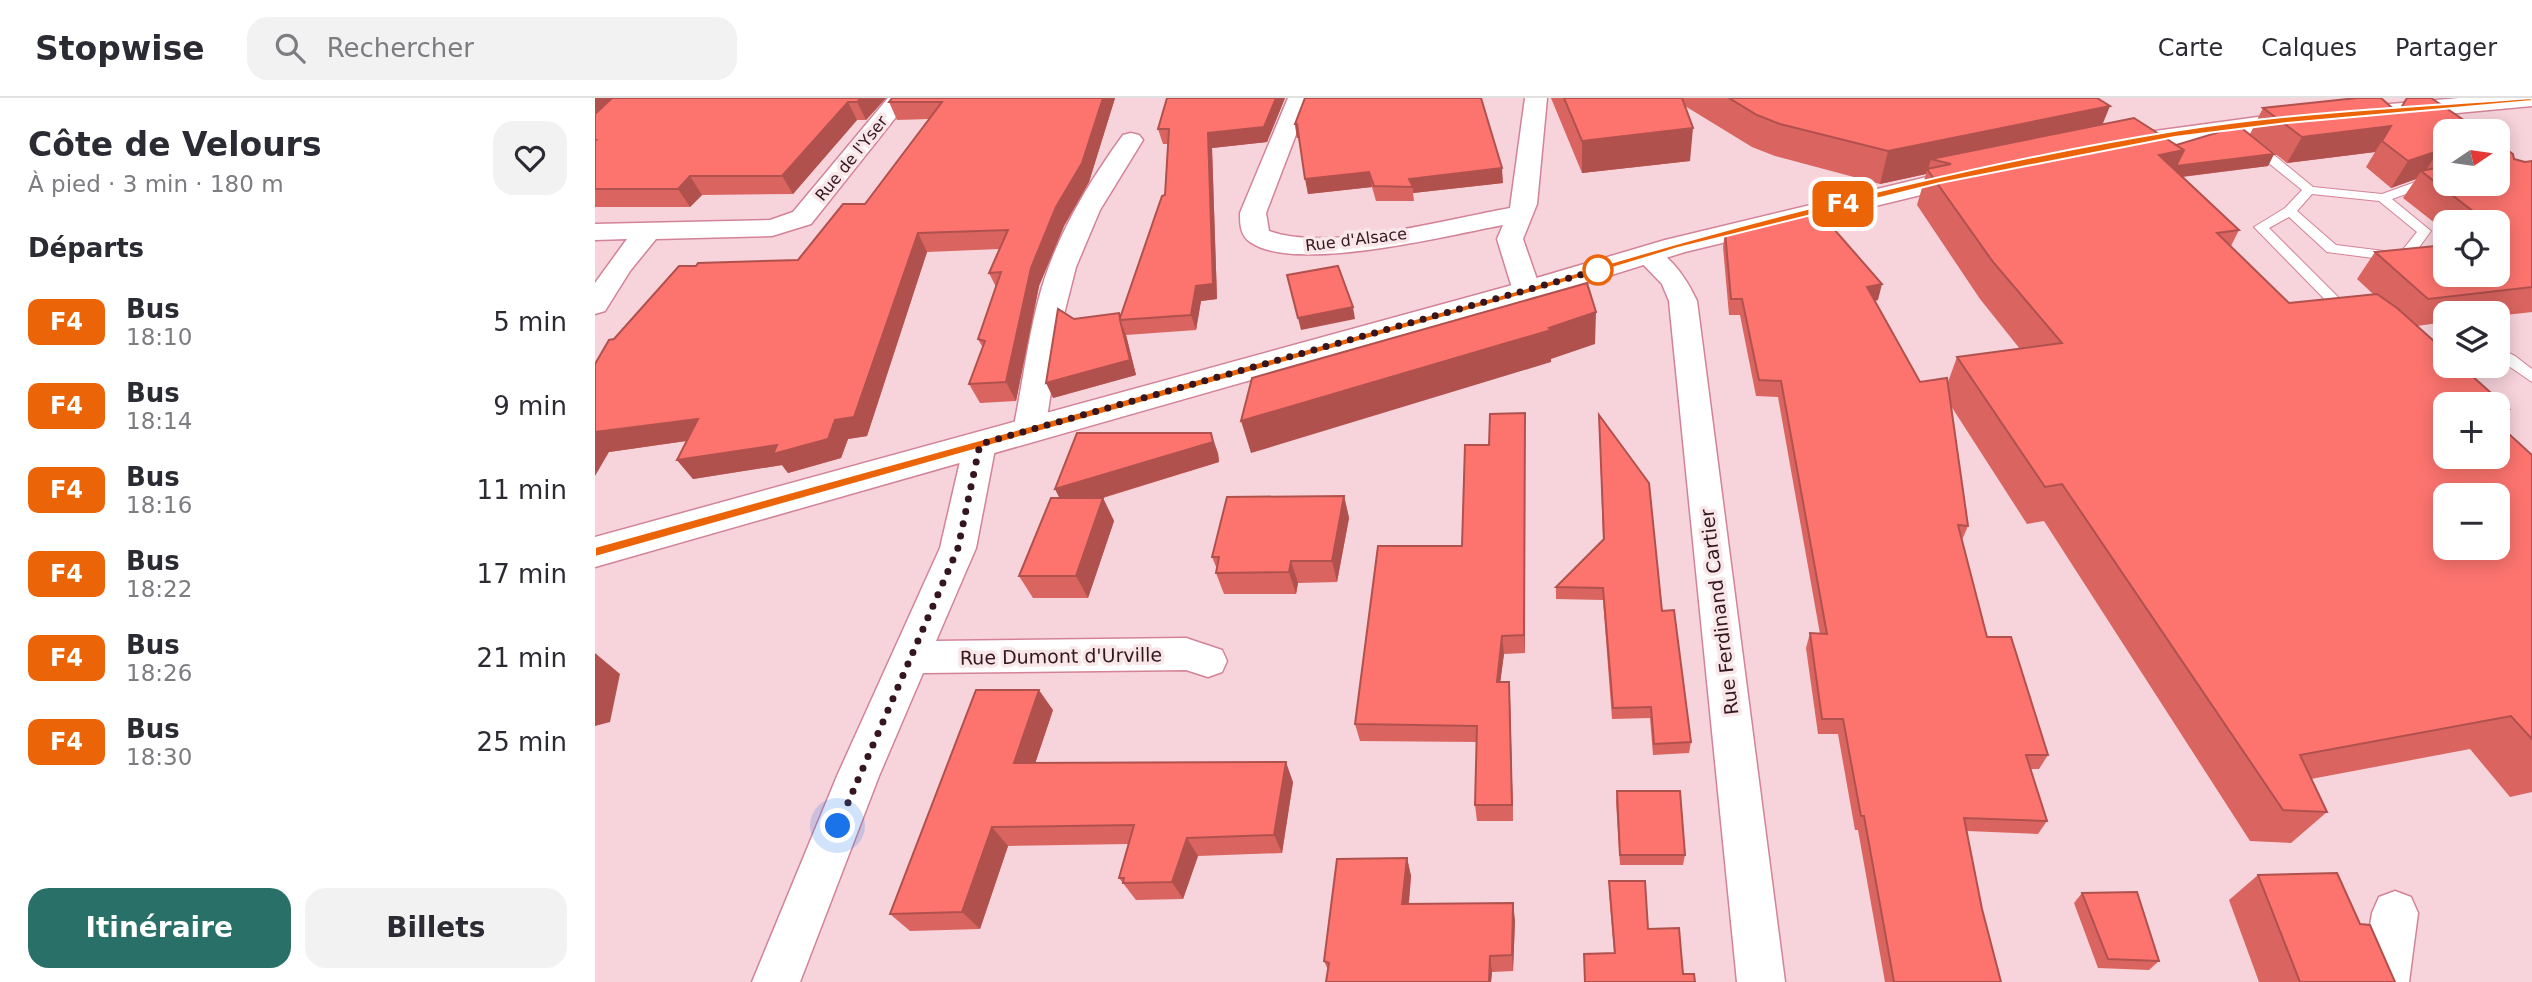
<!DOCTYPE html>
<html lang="fr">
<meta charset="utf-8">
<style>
body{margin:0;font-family:"DejaVu Sans",sans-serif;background:#f2f2f3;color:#2b2b33;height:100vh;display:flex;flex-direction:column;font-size:26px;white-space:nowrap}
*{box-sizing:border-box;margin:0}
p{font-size:23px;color:#7c7c81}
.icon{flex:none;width:38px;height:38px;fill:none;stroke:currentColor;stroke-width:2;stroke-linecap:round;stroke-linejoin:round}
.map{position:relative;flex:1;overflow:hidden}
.drawer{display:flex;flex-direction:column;background:#fff;width:595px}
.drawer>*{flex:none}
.badge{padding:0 14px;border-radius:10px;font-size:24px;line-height:46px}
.needle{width:46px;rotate:77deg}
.tools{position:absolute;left:1838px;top:21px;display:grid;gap:14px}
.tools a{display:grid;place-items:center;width:77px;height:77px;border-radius:14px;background:#fff;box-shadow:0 4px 18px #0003;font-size:35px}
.you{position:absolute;width:35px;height:35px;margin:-18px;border:5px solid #fff;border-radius:50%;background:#1a73e8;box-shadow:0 0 0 10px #1a73e833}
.map>.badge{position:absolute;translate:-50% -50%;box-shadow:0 0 0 4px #fff}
h2{padding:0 28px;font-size:26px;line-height:63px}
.round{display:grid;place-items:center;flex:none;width:74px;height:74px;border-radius:21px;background:#f2f2f3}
.head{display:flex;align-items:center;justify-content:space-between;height:119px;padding:0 28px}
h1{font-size:33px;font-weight:600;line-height:52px}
.action{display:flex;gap:14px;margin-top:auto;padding:14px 28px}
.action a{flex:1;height:80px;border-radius:21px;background:#297168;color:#fff;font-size:28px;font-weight:600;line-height:80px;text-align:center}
.action a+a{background:#f2f2f3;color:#2b2b33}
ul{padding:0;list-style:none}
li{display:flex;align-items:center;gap:21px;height:84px;padding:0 28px}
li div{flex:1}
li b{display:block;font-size:26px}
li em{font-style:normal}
li .badge{min-width:77px;font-weight:700;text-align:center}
header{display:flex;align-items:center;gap:42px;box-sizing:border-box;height:98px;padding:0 35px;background:#fff;border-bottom:2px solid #e1e1e2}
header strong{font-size:33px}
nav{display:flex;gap:38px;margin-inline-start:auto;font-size:24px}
.search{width:490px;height:63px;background:#f2f2f3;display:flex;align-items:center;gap:18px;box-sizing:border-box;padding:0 24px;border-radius:21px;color:#7c7c81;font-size:26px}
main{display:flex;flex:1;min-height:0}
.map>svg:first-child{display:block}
</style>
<header>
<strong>Stopwise</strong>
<div class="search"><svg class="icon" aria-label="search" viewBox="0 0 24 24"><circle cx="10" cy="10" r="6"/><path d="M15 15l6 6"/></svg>Rechercher</div>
<nav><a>Carte</a><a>Calques</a><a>Partager</a></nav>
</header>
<main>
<section class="drawer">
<div class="head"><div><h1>Côte de Velours</h1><p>À pied · 3 min · 180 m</p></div><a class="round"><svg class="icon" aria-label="heart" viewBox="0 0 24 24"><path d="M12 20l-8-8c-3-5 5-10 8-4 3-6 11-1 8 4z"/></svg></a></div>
<h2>Départs</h2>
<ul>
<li><span class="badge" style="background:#ec6408;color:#fff">F4</span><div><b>Bus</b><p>18:10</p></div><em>5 min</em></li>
<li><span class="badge" style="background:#ec6408;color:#fff">F4</span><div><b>Bus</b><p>18:14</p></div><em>9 min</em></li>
<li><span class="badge" style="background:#ec6408;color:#fff">F4</span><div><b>Bus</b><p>18:16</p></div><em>11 min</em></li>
<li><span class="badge" style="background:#ec6408;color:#fff">F4</span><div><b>Bus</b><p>18:22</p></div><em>17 min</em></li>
<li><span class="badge" style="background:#ec6408;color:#fff">F4</span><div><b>Bus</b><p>18:26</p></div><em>21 min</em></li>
<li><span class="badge" style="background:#ec6408;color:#fff">F4</span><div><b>Bus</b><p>18:30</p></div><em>25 min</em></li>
</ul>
<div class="action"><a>Itinéraire</a><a>Billets</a></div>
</section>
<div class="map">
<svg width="1937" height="884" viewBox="0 0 1937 884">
<rect width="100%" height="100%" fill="#f7d3db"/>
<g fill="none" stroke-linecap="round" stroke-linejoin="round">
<defs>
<g id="lane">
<path d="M1654 43H1662L1718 89 1787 96 1826 82 1850 81V86H1856L1828 90 1797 101 1836 133 1814 163 1809 164 1732 154 1694 119 1674 130 1758 214 1760 217 1753 221 1748 220 1659 129 1690 110 1707 92 1654 49ZM1717 96 1784 103 1822 134 1805 155 1741 147 1702 113Z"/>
<path d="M1902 249 1920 258 1937 271V284L1902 260Z"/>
</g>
<g id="street">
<path d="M293 0H316L216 126 177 138 61 141 35 173 10 213 0 216V185L32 141 0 142V126L175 122 198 114Z"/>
<path d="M693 0H715L671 115 674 133C733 155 852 121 915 110L930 0H952L942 106 928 141 946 193 942 199 932 201 922 199 918 193 902 141 908 127C854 137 700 176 655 144 645 137 645 126 645 115Z"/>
<path d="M536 35 544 37 548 42 505 112 481 169 467 224 450 332 445 340 434 343 423 340 418 332C428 285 433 236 447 189 464 133 494 84 528 37Z"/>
<path d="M1052 149C1076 155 1092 182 1102 203L1190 884H1142L1074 203 1067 186 1039 157 1042 151Z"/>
<path d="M385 335 396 338 401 346 381 450 341 543 591 540 627 552 632 563 627 574 613 579 591 572 328 575 284 678 205 884H157L242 678 345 450 369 346 374 338Z"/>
<path d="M1800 793 1816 799 1823 815 1814 884H1766L1777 815 1784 799Z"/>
</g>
<g id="secondary">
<path d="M1864 0H1937V8L1692 31 1516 55 1507 53 1503 47 1507 41 1516 39 1692 15Z"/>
<path d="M1378 68 1388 70 1392 76 1388 82 1090 154 943 200 0 469V439L921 186 1070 142Z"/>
</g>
</defs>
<use href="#lane" stroke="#d38397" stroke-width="2"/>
<use href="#street" stroke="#d38397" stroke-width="3"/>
<use href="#secondary" stroke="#d38397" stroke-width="3"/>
<use href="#lane" fill="#fff" fill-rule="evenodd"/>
<use href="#street" fill="#fff" fill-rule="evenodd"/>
<use href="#secondary" fill="#fff" fill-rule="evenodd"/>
</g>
<g fill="#da645f" fill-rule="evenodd">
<path d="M0 0H291L271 22H262L198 96 107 97 95 109H0V16L13 4 0 15Z"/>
<path d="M520 0 494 84 469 128 444 188 421 303 385 305 374 286 388 250 383 241 401 189 394 175 404 151 332 154 272 338 253 341 246 360 193 375 187 367 98 381 82 362 91 343 14 354 19 241 203 162 270 106 334 21 302 22 294 4Z"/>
<path d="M572 0H690L672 44 617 50 622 201 606 203 601 232 531 237 541 277 458 300 479 221 525 219 570 97 573 46H568L563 31Z"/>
<path d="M956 0H1502L1507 26 1581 47 1679 56 1673 68 1587 79 1644 132 1636 148 1694 205 1778 196 1762 181 1780 154 1902 177V124H1850V133L1808 100 1821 81 1796 90 1771 69 1780 54 1692 65 1655 36 1668 10 1803 15 1850 33V86L1919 61 1930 64 1937 63V214L1902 218V215H1850V224L1822 228 1914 311 1902 325 1937 357V694L1915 699 1875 651 1716 681 1732 714 1696 745 1655 743 1449 423 1432 426 1356 308 1373 428 1367 442 1392 539 1453 657 1444 671H1435L1452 723 1443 736 1372 733 1387 811 1406 884H1290L1263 732H1260L1243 636H1223L1211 550 1215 535 1225 536 1183 299 1161 298 1145 217H1134L1128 149 1130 134 1283 202 1279 203 1325 284H1353L1362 259 1425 251 1385 201 1322 107 1331 76 1285 86 1180 58 1157 49 1090 8 1095 63 987 75ZM1850 306H1902V359Z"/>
<path d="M700 26 908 85 818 95 819 103H781L777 89 713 96 704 40H702Z"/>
<path d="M1004 317 1067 513 1096 644 1094 655 1058 657 1055 620 1017 621 1008 502 961 501V489L1008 442Z"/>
<path d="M930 334V555L909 556 905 584 915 601 918 723H882L880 707 882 644 765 643 760 626 867 448 894 347Z"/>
<path d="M623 355 624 364 508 400 519 423 493 500H438L424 478 465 400 460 391Z"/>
<path d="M749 398 754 420 742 484 703 485 701 496H629L621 475 622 471 617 459Z"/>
<path d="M458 612 440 665 698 684 687 755 603 758 588 801 541 802 524 780 534 746 413 748 385 831 315 833 295 816Z"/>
<path d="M1022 693 1090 757 1088 767H1025L1021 704Z"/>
<path d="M812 760 816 778 814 806 920 822 918 873 897 874 896 884H731L733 872 729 863Z"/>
<path d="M1663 777 1765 826 1800 884H1664L1634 802Z"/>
<path d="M1014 783 1088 876 1100 884H989V856L1019 855 1014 793Z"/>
<path d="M1487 795 1564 863 1554 872 1503 870 1479 805Z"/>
</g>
<g fill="#b1514e">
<path d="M0 0H18L0 15Z"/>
<path d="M266 0H291L271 22 262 4Z"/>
<path d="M508 0H520L494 84 469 128 444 188 421 303 411 284 436 170Z"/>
<path d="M681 0H690L672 44 617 50 622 201 606 203 601 232 596 217 601 188 613 35Z"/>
<path d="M253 4 262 22 198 96 187 78Z"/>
<path d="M1515 8 1502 40 1356 66 1336 61 1333 72 1332 71 1331 76 1285 86 1293 53Z"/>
<path d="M700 26H702L705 40H702Z"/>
<path d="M1796 28 1780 54 1692 65 1707 39Z"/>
<path d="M1098 30 1095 63 987 75V43Z"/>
<path d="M1589 52 1679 56 1673 68 1576 80 1564 57Z"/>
<path d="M1843 53 1829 75 1826 73 1821 81 1796 90 1813 63Z"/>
<path d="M907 70 908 85 818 95V89L814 81Z"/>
<path d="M774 74 777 89 713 96 710 81Z"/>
<path d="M95 78 107 97 95 109 83 91Z"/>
<path d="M323 135 332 154 272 338 253 341 246 360 193 375 187 367 98 381 82 362 182 347 240 322Z"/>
<path d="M1287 186 1283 202 1268 205 1272 189Z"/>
<path d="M758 209 760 221 706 232 703 220Z"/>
<path d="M1001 214 1000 246 956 261V264L656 355 646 323 954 230Z"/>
<path d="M525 222 531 237 541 277 458 300 451 285Z"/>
<path d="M930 315V555L929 537Z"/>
<path d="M103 321 119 339 14 354 0 378V334Z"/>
<path d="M616 335 623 355 624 364 470 411 460 391Z"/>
<path d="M749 398 754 420 742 484 737 463Z"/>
<path d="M508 400 519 423 493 500 481 478Z"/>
<path d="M696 463 703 485 701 496 694 474Z"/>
<path d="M907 538 909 556 903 601 902 584Z"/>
<path d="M0 555 25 576 15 624 0 628Z"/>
<path d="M914 584 915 601 918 723 917 707Z"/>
<path d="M444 592 458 612 434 684 419 665Z"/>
<path d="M691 664 698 684 687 755 679 737Z"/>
<path d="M397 729 413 748 385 831 367 814Z"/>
<path d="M592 740 603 758 588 801 577 784Z"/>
<path d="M812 760 816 778 812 823 807 806Z"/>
<path d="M918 805 920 822 918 873 917 857Z"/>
<path d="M895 858 897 874 896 884H894Z"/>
</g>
<g fill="#fd746f" stroke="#b1514e" stroke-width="2" fill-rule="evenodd">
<path d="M17 0H266L262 4H253L187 78H95L83 91H0V43L1 42H0V16Z"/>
<path d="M297 0H508L487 65 461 109 436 170 411 284 374 286 390 243 383 241 406 174 394 175 413 132 323 135 259 319 240 322 233 341 178 356 182 347 82 362 103 321 0 334V266L14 242 19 241 84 168H101L103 165 203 162 248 106H270L347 4H294Z"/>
<path d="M572 0H681L669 29 613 35 618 186 601 188 596 217 525 222 535 262 451 285 463 211 479 221 524 215 525 220 567 98 570 97 574 31H563Z"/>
<path d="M710 0H886L907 70 814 81 818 89 779 88 774 74 710 81 702 26H700Z"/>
<path d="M969 0H1087L1098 30 987 43Z"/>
<path d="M1134 0H1502L1515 8 1293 53 1185 26 1162 17Z"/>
<path d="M1762 0H1786L1803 15 1812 0H1836L1885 33H1850V53H1843L1813 63 1787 43 1796 28 1707 39 1668 10Z"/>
<path d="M1539 20 1589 52 1564 57 1644 132 1622 135 1694 205 1782 196 1802 210 1850 253V268H1866L1914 311 1902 313V306H1850V359H1902V325L1937 357V641L1916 618 1705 657 1732 714 1688 712 1467 386 1450 389 1362 259 1467 245 1398 164 1332 71 1356 66 1336 61ZM1850 397H1902V450H1850Z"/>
<path d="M1644 28 1679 56 1581 68 1589 52 1581 47Z"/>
<path d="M1902 45 1918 56 1919 61 1930 64 1937 63V189L1833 201 1780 154 1850 147V177H1902V141L1913 140 1902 132V124H1892L1826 73 1850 68V86H1902Z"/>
<path d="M1224 114 1287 186 1272 189 1325 284 1352 280 1373 428 1363 427 1392 539H1416L1453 657H1431L1452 723 1369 720 1387 811 1406 884H1299L1269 718H1266L1248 621H1227L1215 535 1232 536 1186 283 1164 282 1147 201H1136L1130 134Z"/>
<path d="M743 168 758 209 703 220 692 177Z"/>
<path d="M992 185 1001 214 954 230 956 232 646 323 657 280Z"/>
<path d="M930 315 929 537 907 538 902 584H914L917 707H880L882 628 760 626 783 448H867L870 347H894L895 316Z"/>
<path d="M1004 317 1054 385 1067 513 1079 512 1096 644 1059 646 1056 609 1018 610 1008 490 961 489 1009 441Z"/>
<path d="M482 335H616L618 344 460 391Z"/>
<path d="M749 398 737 463H696L694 474 621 475 624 459H617L632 399Z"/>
<path d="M456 400H508L481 478H424Z"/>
<path d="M381 592H444L419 665 691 664 679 737 592 740 577 784 528 785 529 780H524L539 727 397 729 367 814 295 816Z"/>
<path d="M1022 693H1085L1090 757H1025Z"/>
<path d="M812 760 807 806 918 805 917 857 895 858 894 884H731L734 865 729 863 742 761Z"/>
<path d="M1742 775 1765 826 1775 827 1800 884H1705L1663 777Z"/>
<path d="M1014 783H1050L1053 831 1084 830 1088 876H1099L1100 884H990L989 856 1020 855Z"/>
<path d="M1542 794 1564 863 1513 861 1487 795Z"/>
</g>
<path fill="#ec6408" stroke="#fff" stroke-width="2" d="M1937 0V3L1692 25 1580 39 1345 85 1083 150 935 195 0 459V449L928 191C1141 126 1359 69 1579 33 1697 14 1818 9 1937 0Z"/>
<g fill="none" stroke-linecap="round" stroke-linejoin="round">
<path stroke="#35161e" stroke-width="7" stroke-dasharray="0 12.6" d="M243 728 363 450 385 346 1003 172"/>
</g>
<circle fill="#fff" stroke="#ec6408" stroke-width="3.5" cx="1003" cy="172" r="14"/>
<g text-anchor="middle" stroke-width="7" stroke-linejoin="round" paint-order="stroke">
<g font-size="16" fill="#35161e" stroke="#f8e6e9">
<text transform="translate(256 60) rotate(-51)" y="6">Rue de l'Yser</text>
<text transform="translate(761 141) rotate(-7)" y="6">Rue d'Alsace</text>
</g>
<g font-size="19" fill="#35161e" stroke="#f8e6e9">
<text transform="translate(1124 514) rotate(-97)" y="7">Rue Ferdinand Cartier</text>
<text transform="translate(466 558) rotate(-1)" y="7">Rue Dumont d'Urville</text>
</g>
</g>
</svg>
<div class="tools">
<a><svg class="needle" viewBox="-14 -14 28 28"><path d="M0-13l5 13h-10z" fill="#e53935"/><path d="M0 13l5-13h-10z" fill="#7c7c81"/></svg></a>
<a><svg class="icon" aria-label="locate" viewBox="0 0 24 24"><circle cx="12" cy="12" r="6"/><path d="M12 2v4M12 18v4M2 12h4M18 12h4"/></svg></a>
<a><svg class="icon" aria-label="layers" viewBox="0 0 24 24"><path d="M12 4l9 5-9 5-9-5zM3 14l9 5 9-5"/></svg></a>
<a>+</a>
<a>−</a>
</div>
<div class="you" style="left:243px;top:728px"></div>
<b class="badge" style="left:1248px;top:106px;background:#ec6408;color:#fff">F4</b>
</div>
</main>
